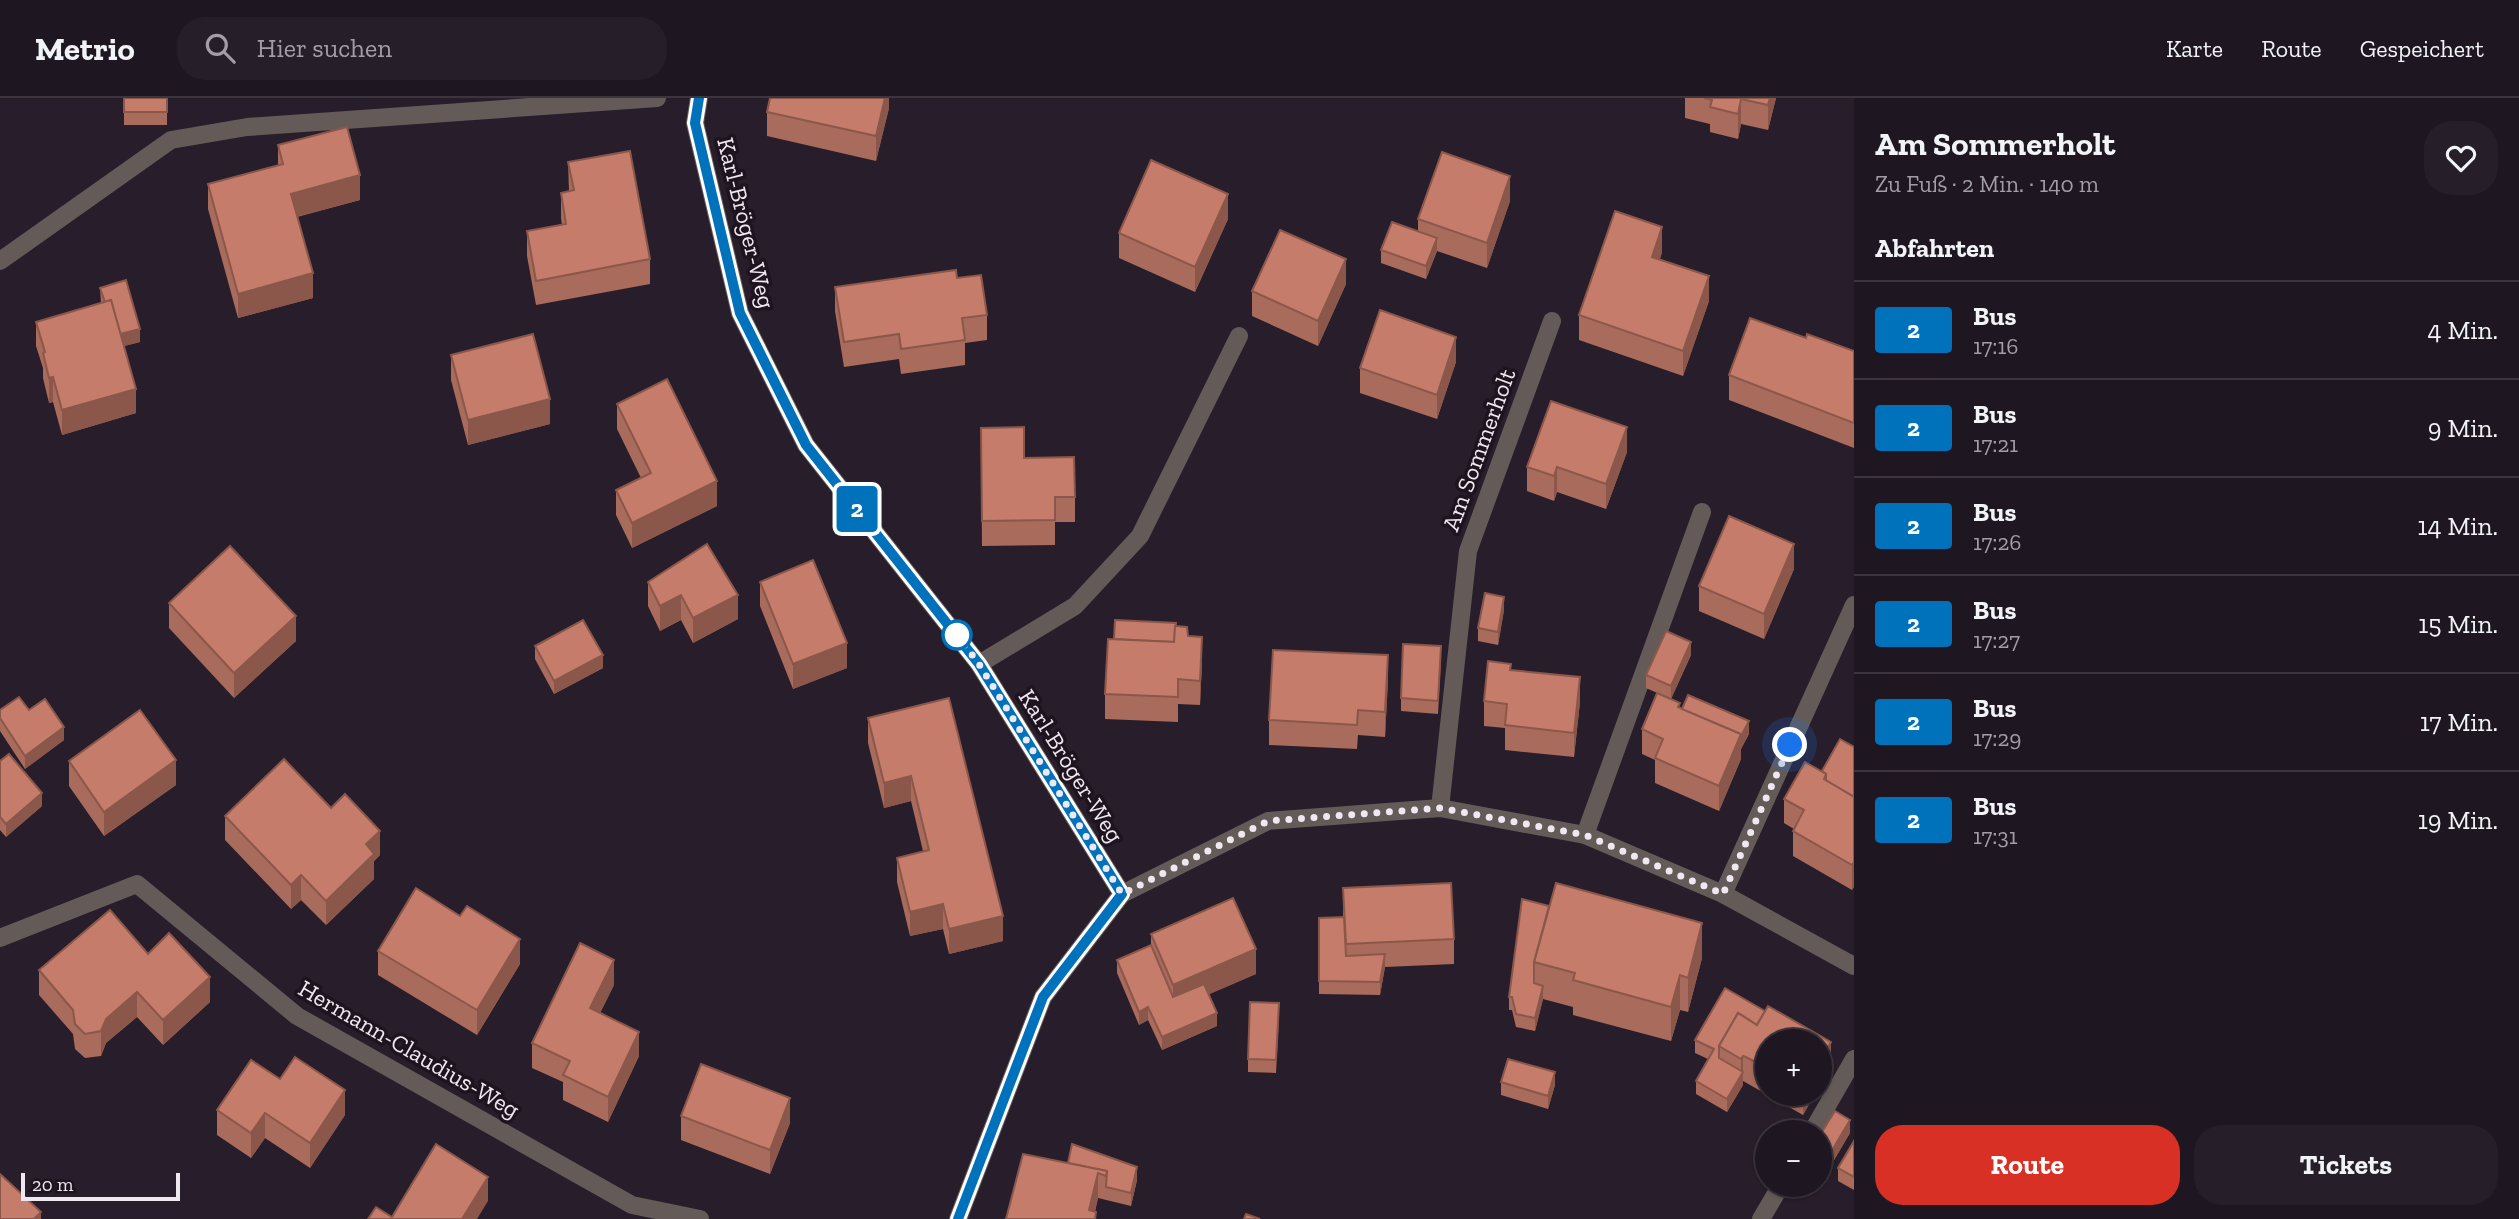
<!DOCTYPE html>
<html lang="de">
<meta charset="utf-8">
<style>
body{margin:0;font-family:"Zilla Slab",serif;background:#261f29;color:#f1f3f6;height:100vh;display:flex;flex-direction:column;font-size:26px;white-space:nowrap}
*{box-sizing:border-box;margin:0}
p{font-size:23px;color:#a19fa5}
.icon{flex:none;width:38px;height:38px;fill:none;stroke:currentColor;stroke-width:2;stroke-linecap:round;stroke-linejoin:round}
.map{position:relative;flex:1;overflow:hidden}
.panel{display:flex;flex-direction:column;background:#1e1620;width:665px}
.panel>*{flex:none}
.badge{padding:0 14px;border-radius:5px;font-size:24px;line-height:46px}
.fabs{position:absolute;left:1755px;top:931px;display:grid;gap:14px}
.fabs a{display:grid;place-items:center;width:77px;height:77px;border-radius:50%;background:#1e1620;box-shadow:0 2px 5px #0004,0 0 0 2px #3c353e;font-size:35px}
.scale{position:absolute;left:21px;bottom:18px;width:159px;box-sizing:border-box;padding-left:7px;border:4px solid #efe8f0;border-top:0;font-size:19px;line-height:24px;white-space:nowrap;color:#efe8f0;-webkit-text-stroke:5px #1e1420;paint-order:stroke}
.you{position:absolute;width:35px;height:35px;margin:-18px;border:5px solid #fff;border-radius:50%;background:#1a73e8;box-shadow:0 0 0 10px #1a73e833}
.map>.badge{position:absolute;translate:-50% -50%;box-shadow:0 0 0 4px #fff}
h2{padding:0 21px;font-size:26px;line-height:63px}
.round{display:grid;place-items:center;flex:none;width:74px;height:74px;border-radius:28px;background:#261f29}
.headline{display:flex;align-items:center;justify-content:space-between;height:119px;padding:0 21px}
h1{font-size:33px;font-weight:700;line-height:52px}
.cta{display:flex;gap:14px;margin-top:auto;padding:14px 21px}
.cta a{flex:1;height:80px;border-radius:28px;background:#d93025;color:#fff;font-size:28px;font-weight:700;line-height:80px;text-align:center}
.cta a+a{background:#261f29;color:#f1f3f6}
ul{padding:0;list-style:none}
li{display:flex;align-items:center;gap:21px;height:98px;padding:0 21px;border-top:2px solid #3c353e}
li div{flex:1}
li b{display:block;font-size:26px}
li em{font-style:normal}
li .badge{min-width:77px;font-weight:700;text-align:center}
header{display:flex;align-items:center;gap:42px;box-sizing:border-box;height:98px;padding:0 35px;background:#1e1620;border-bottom:2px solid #3c353e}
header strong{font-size:33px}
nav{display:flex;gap:38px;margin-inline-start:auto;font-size:24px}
.search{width:490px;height:63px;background:#261f29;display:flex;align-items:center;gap:18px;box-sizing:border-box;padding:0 24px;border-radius:28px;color:#a19fa5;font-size:26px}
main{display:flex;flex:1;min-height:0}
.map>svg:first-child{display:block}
</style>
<header>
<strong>Metrio</strong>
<div class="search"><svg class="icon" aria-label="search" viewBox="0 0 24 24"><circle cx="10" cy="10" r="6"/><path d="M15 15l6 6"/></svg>Hier suchen</div>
<nav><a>Karte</a><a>Route</a><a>Gespeichert</a></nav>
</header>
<main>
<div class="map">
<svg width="1854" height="1121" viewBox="0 0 1854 1121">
<rect width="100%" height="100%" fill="#281d2a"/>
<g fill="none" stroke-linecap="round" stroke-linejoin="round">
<g stroke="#645b58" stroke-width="18">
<path d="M699 0 695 25 740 215 806 347 979 566 1122 796"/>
<path d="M0 163 171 42 247 29 657 0"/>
<path d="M979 566 1075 508 1140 438 1239 238"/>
<path d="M1440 710 1468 453 1552 223"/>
<path d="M1585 737 1702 414"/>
<path d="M1723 796 1854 507"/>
<path d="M0 840 137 786 297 918 632 1107 700 1121"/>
<path d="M1812 1034 1854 961"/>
<path d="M958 1121 1043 899 1122 796 1268 723 1440 710 1585 737 1723 796 1854 868"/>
<path d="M1761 1121 1781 1087"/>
</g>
</g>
<g fill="#a96b5b">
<rect x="124" y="0" width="43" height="27"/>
<path d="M889 0V10L876 63 767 38V14Z"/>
<path d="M1685 0H1776L1768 32 1741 26 1738 41 1710 34V26L1685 20Z"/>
<path d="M278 47 360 102 297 119 313 200 238 220 208 111V86L278 67Z"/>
<path d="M568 64 650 161V186L536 207 527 158V133L562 127 561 120V95L569 93Z"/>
<path d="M1510 103 1487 170 1437 153 1426 181 1381 165V152L1418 133V121Z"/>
<path d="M1228 121 1195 194 1119 160V135Z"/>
<path d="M1662 154 1660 161 1709 203 1683 278 1579 242V217Z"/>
<path d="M957 180 987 217V242L965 245V267L901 276 899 261 844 269 835 213V189Z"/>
<path d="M1346 186 1318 248 1252 218V193Z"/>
<path d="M100 190 140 244 124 248 136 315 62 337 53 304 49 305 43 280V270L36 248V224L101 205Z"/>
<path d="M1806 240 1854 253V350L1729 302V277Z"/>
<path d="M451 257 550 326 468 347 451 282Z"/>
<path d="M1456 264 1437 321 1360 295V270Z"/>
<path d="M617 306 717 408 632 450 616 417V392L641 380 617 331Z"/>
<path d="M981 330 1024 360 1075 399V424H1055V447L982 448Z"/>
<path d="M1627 354 1606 411 1557 394 1554 403 1527 393V369Z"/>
<path d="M1794 471 1764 541 1699 513V488Z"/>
<path d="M648 484 738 521 693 545 681 522 660 533 648 508Z"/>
<path d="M760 484 847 570 793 591 760 508Z"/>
<path d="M169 505 296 543 234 600 169 530Z"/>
<path d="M1504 512 1498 547 1478 543V530Z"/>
<path d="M1176 528 1188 538 1202 563 1200 607 1178 606V624L1105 621V596L1114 541Z"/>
<path d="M535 548 603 570 554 596 535 561Z"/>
<path d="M1691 557 1671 601 1646 590V577Z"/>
<path d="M1441 561 1438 616 1401 613V600Z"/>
<path d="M1511 572 1580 604 1574 659 1505 652V630L1484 628V603Z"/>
<path d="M1388 582 1385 639 1358 637 1357 651 1269 647V622Z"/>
<path d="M949 600 1003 843 949 856 943 831 910 838 897 784V760L923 753 911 703 884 710 868 645V620Z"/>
<path d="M0 612H29L64 642 25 671 0 633Z"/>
<path d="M1642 631 1749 636 1741 651V661L1719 713 1655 685V662L1642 656Z"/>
<path d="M1854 649V789L1852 792 1793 758V733L1794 731 1784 725V701Z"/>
<path d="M0 663 42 708 6 739 0 732Z"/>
<path d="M69 663 176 687 104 738 69 688Z"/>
<path d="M331 710 380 757 374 763V781L326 827 301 802 291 811 225 742V718Z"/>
<path d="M1343 790 1454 841V866L1385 869 1380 897 1319 896V820L1343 819Z"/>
<path d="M1522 801 1702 860 1688 914 1680 912 1671 943 1573 917V909L1543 901 1535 933 1516 929 1512 912H1509V899Z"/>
<path d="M1151 836 1256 876 1209 896 1217 928 1162 952 1148 922 1139 927 1117 875V862L1151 847Z"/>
<path d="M378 853 520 866 477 937 378 877Z"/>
<path d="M148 856 210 904 163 947 137 919 106 945 101 958 85 960 75 951 73 936 39 897V872Z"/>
<path d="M614 887 600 915 639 958 608 1024 563 1002V984L532 970V945Z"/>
<path d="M1725 890 1765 913 1768 908 1831 944V969L1820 988V943H1768V996H1815L1803 1017 1743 983V987L1727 1014 1696 996V983L1708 961 1695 955V942Z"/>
<path d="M1279 918 1276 975 1248 974V961Z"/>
<path d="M280 981 345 1017 310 1070 265 1040 251 1060 217 1037V1012Z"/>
<path d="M1501 984 1555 987 1548 1011 1501 997Z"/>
<path d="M681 1018 790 1025 770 1076 681 1042Z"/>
<path d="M1850 1035 1824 1079 1820 1076V1037Z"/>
<path d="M1854 1043V1092L1838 1083V1070Z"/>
<path d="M1023 1056 1137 1082 1131 1108 1098 1100 1095 1114 1096 1121Z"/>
</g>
<g fill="#8a574a">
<path d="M885 0H889V10L876 63V38Z"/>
<path d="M1770 0H1776L1768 32V7Z"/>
<path d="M1741 1V26L1738 41V16Z"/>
<path d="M360 77V102L291 120V96Z"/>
<path d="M1510 78V103L1487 170V145Z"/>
<path d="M1228 96V121L1195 194V169Z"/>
<path d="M1662 129V154L1652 183V159Z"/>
<path d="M1437 140V153L1426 181V168Z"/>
<path d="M1346 161V186L1318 248V223Z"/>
<path d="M313 175V200L238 220V196Z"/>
<path d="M1709 178V203L1683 278V253Z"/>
<path d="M140 231V244L117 250V237Z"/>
<path d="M1456 239V264L1437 321V297Z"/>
<path d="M53 279V304L49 305V280Z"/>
<path d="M136 291V315L62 337V312Z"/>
<path d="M550 301V326L468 347V322Z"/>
<path d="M1627 329V354L1606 411V386Z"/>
<path d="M1557 369V394L1554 403V378Z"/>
<path d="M717 383V408L632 450V425Z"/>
<path d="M1794 446V471L1764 541V516Z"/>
<path d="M681 497V522L660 533V508Z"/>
<path d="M738 497V521L693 545V520Z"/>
<path d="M1504 499V512L1498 547V534Z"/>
<path d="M296 518V543L234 600V575Z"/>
<path d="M1202 539V563L1200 607V583Z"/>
<path d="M1691 544V557L1671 601V588Z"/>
<path d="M847 545V570L793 591V566Z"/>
<path d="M603 557V570L554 596V583Z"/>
<path d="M1388 557V582L1385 639V614Z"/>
<path d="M1580 579V604L1574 659V635Z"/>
<path d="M1749 623V636L1741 651V661L1719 713V688L1741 636Z"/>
<path d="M64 629V642L25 671V658Z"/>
<path d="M176 662V687L104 738V714Z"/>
<path d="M911 678V703L884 710V685Z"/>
<path d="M42 695V708L6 739V726Z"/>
<path d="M380 733V757L374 763V781L326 827V803L366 746Z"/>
<path d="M1854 764V789L1852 792V767Z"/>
<path d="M301 777V802L291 811V787Z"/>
<path d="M943 806V831L910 838V814Z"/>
<path d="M1003 818V843L949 856V831Z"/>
<path d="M1702 825V860L1688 914V880Z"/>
<path d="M520 841V866L477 937V912Z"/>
<path d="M1256 851V876L1173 912V887Z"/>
<path d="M1385 856V869L1380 897V884Z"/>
<path d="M614 862V887L590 935V910Z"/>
<path d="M1680 877V912L1671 943V909Z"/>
<path d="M210 879V904L163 947V922Z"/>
<path d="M1543 888V901L1535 933V920Z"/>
<path d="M137 894V919L106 945 101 958V933L106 921Z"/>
<path d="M1148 909V922L1139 927V914Z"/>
<path d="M1217 915V928L1162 952V939Z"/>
<path d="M639 934V958L608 1024V999Z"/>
<path d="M1831 944V969L1820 988V963Z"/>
<path d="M1743 958V987L1727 1014V1001L1741 979V961Z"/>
<path d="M1555 974V987L1548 1011V998Z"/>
<path d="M345 992V1017L310 1070V1045Z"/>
<path d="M1803 996H1815L1803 1017Z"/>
<path d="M790 1000V1025L770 1076V1052Z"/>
<path d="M265 1015V1040L251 1060V1035Z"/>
<path d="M1850 1022V1035L1824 1079V1066Z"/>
<path d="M1137 1069V1082L1131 1108V1095Z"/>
<path d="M1098 1075V1100L1093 1121 1089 1112Z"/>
<path d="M488 1079V1103L477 1121H462Z"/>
<path d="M41 1114V1121H34Z"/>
</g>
<g fill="#c57c6a" stroke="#8a574a" stroke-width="2">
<rect x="124" y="0" width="43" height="14"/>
<path d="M770 0H885L876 38 767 14Z"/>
<path d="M1704 0H1770L1768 7 1741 1 1738 16 1710 9 1712 2Z"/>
<path d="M347 29 360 77 291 96 313 175 238 196 208 86 283 66 278 47Z"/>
<path d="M630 53 650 161 536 183 527 133 566 126 561 95 574 92 568 64Z"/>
<path d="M1442 54 1510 78 1487 145 1418 121Z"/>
<path d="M1151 62 1228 96 1195 169 1119 135Z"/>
<path d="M1615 113 1662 129 1652 159 1709 178 1683 253 1579 217Z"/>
<path d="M1392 124 1437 140 1426 168 1381 152Z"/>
<path d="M1280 132 1346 161 1318 223 1252 193Z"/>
<path d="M956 172 957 180 981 177 987 217 962 220 965 242 901 251 899 236 844 244 835 189Z"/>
<path d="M126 182 140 231 120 236 111 202 105 204 100 190Z"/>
<path d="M111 202 136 291 62 312 53 279 49 280 43 255 45 254 36 224Z"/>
<path d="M1380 212 1456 239 1437 297 1360 270Z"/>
<path d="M1750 220 1806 240 1807 236 1854 253V325L1729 277Z"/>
<path d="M533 236 550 301 468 322 451 257Z"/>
<path d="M667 281 717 383 632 425 616 392 651 375 617 306Z"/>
<path d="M1551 303 1627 329 1606 386 1557 369 1554 378 1527 369Z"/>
<path d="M1024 329V360L1074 359 1075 399H1055V422L982 423 981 330Z"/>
<path d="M1729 418 1794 446 1764 516 1699 488Z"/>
<path d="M707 446 738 497 693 520 681 497 660 508 648 484Z"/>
<path d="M230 448 296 518 234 575 169 505Z"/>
<path d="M813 462 847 545 793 566 760 484Z"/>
<path d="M1485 495 1504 499 1498 534 1478 530Z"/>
<path d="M583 522 603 557 554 583 535 548Z"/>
<path d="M1115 522 1176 525 1174 544 1114 541Z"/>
<path d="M1175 528 1187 529 1188 538 1202 539 1200 583 1178 581V599L1105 596 1108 541 1174 544Z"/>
<path d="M1666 533 1691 544 1671 588 1646 577Z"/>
<path d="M1403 546 1441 548 1438 603 1401 600Z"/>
<path d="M1273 552 1388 557 1385 614 1358 612 1357 627 1269 622Z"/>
<path d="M1488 563 1511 566 1510 572 1580 579 1574 635 1505 627 1507 606 1484 603Z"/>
<path d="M1657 595 1680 605 1678 609 1741 636 1719 688 1655 660 1663 641 1642 631Z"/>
<path d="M1688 597 1749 623 1741 638V636L1682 611Z"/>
<path d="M19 599 29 612 45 601 64 629 25 658 0 620V612Z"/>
<path d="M949 600 1003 818 949 831 943 806 910 814 897 760 929 752 911 678 884 685 868 620Z"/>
<path d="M140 612 176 662 104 714 69 663Z"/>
<path d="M1840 641 1854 649V699L1826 683V676L1822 673Z"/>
<path d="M9 656 42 695 6 726 0 719V663Z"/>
<path d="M284 661 331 710 345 696 380 733 366 746 374 756 326 803 301 777 291 787 225 718Z"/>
<path d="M1805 664 1826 676 1824 681 1854 699V764L1852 767 1793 733 1804 712 1784 701Z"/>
<path d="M1451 785 1454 841 1346 846 1343 790Z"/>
<path d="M1556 785 1702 825 1688 880 1680 877 1671 909 1573 882 1575 875 1534 864Z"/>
<path d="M416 790 460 818 467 808 520 841 477 912 378 853Z"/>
<path d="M1233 800 1256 851 1173 887 1151 836Z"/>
<path d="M1522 801 1549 808 1534 864V885L1543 888 1535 920 1516 916 1512 899H1509Z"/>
<path d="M110 812 148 856 169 835 210 879 163 922 137 894 106 921 101 933 85 936 75 926 73 912 39 872Z"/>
<path d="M1344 819 1346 858 1385 856 1380 884 1319 883V820Z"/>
<path d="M580 845 614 862 590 910 639 934 608 999 563 977 570 963 532 945Z"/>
<path d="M1151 847 1173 899 1204 886 1217 915 1162 939 1148 909 1139 914 1117 862Z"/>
<path d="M1725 890 1765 913 1757 927 1738 915 1719 948V960L1743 974 1727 1001 1696 983 1714 951 1695 942Z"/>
<path d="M1250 904 1279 905 1276 962 1248 961Z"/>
<path d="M1768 908 1831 944 1820 963V943H1768V971L1746 959 1743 958 1741 961 1719 948 1738 915 1757 927Z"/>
<path d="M295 959 345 992 310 1045 265 1015 251 1035 217 1012 251 962 280 981Z"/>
<path d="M1508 961 1555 974 1548 998 1501 984Z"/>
<path d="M701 966 790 1000 770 1052 681 1018Z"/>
<path d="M1835 1013 1850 1022 1824 1066 1820 1063V1037Z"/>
<path d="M1854 1043V1079L1838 1070Z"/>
<path d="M436 1046 488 1079 462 1121H368L376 1109 392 1119Z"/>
<path d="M1072 1046 1137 1069 1131 1095 1106 1089 1107 1073 1068 1065Z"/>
<path d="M1023 1056 1107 1073 1106 1078 1098 1075 1089 1112 1096 1114 1095 1121H1006Z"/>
<path d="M0 1076 41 1114 34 1121H0Z"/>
<path d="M1246 1116 1260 1121H1244Z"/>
</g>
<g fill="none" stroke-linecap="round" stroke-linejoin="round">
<defs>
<path id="line" d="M699 0 695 25 740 215 806 347 979 566 1122 796 1043 899 958 1121"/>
</defs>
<use href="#line" stroke="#fff" stroke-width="16"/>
<use href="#line" stroke="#0072bc" stroke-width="10"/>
<path stroke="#efe8f0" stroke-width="7" stroke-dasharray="0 12.6" d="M957 537 979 566 1122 796 1268 723 1440 710 1585 737 1723 796 1790 647"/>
</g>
<circle fill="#fff" stroke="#0072bc" stroke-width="3.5" cx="957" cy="537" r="14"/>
<g text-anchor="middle" stroke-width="7" stroke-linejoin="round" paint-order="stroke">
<g font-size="24" fill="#efe8f0" stroke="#1e1420">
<text transform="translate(746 125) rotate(76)" y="8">Karl-Bröger-Weg</text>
<text transform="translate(1479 352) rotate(-70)" y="8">Am Sommerholt</text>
<text transform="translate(1071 668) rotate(58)" y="8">Karl-Bröger-Weg</text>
<text transform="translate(409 951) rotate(30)" y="8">Hermann-Claudius-Weg</text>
</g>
</g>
</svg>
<div class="fabs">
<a>+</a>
<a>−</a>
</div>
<div class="scale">20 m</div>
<div class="you" style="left:1790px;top:647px"></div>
<b class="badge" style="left:857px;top:411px;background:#0072bc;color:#fff">2</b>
</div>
<section class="panel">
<div class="headline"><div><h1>Am Sommerholt</h1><p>Zu Fuß · 2 Min. · 140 m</p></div><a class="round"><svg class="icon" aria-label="heart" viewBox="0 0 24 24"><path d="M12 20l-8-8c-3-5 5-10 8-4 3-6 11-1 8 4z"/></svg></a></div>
<h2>Abfahrten</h2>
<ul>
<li><span class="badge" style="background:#0072bc;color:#fff">2</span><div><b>Bus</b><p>17:16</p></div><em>4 Min.</em></li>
<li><span class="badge" style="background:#0072bc;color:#fff">2</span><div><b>Bus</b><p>17:21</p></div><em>9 Min.</em></li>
<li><span class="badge" style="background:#0072bc;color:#fff">2</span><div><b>Bus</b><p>17:26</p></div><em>14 Min.</em></li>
<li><span class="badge" style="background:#0072bc;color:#fff">2</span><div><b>Bus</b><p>17:27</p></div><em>15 Min.</em></li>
<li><span class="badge" style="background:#0072bc;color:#fff">2</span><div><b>Bus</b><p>17:29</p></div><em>17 Min.</em></li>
<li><span class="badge" style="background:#0072bc;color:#fff">2</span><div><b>Bus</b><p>17:31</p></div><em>19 Min.</em></li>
</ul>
<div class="cta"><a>Route</a><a>Tickets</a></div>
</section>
</main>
